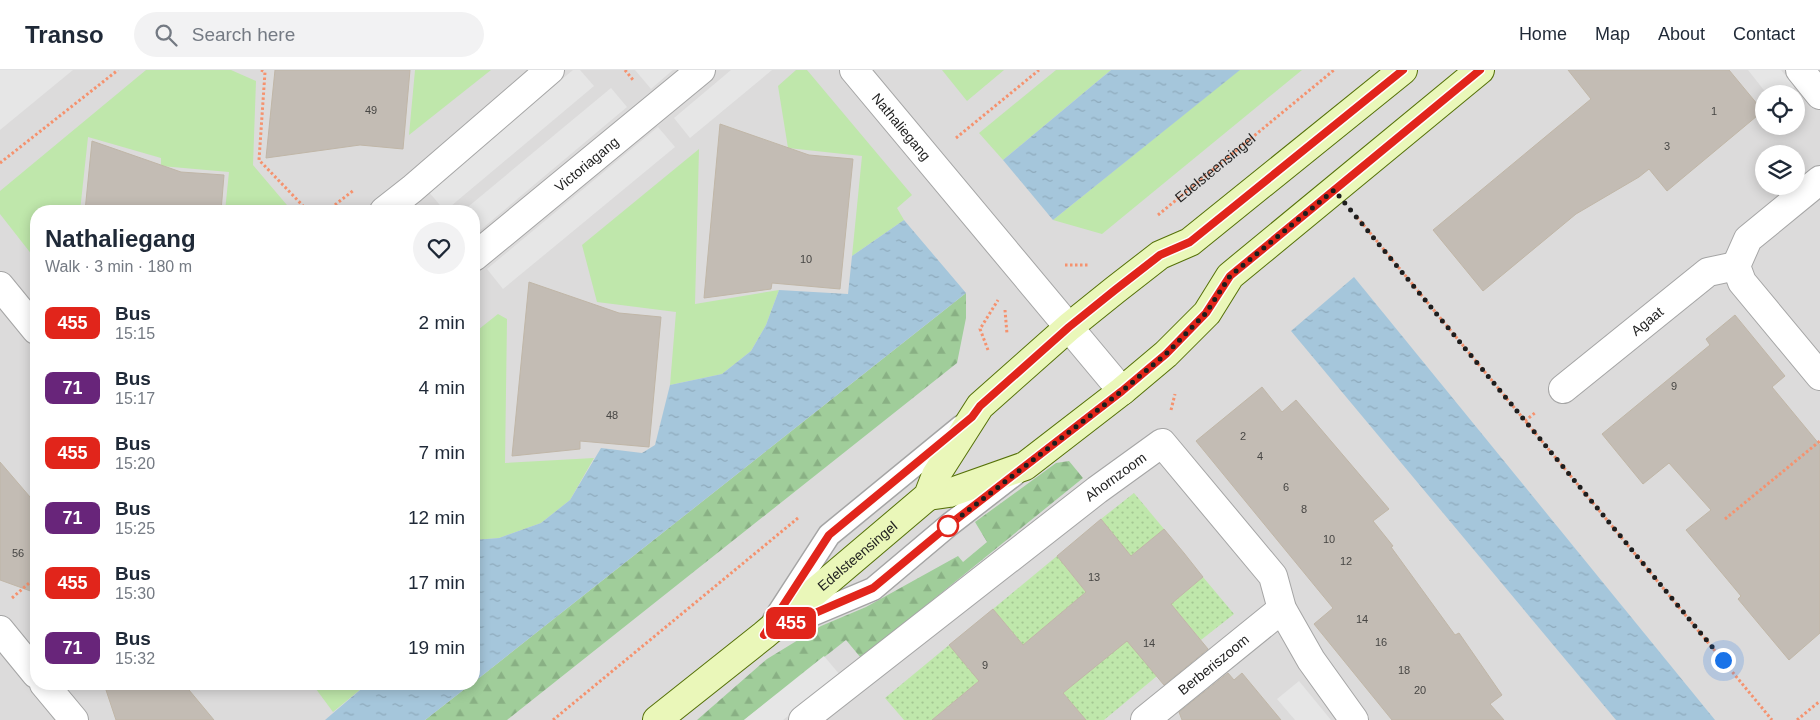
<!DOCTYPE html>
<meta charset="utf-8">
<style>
body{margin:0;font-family:Arial,sans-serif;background:#f2f2f3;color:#1f2937;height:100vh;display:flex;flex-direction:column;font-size:19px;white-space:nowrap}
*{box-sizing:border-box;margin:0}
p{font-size:16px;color:#747a83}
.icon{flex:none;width:28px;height:28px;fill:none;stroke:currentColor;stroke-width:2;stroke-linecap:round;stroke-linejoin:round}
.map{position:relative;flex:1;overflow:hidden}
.panel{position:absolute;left:30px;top:135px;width:450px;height:485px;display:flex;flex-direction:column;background:#fff;border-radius:20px;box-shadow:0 2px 12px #0003}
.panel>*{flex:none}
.badge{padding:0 10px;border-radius:8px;font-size:18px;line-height:32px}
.controls{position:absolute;left:1755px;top:15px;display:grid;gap:10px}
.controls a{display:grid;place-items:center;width:50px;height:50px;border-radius:50%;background:#fff;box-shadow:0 2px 12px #0003;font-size:25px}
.you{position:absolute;width:25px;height:25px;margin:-12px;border:4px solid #fff;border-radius:50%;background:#1a73e8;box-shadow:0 0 0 8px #1a73e833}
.map>.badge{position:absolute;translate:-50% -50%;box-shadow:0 0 0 2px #fff}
.round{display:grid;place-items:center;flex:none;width:52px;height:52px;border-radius:26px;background:#f2f2f3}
.overview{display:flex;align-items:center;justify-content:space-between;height:85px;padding:0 15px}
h1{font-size:24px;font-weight:700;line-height:38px}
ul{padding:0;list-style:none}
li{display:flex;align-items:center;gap:15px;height:65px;padding:0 15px}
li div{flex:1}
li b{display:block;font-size:19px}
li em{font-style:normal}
li .badge{min-width:55px;font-weight:700;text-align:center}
header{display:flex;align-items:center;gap:30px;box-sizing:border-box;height:70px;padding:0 25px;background:#fff;border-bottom:1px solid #e0e1e3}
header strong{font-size:24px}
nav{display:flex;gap:28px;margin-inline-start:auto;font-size:18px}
.search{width:350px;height:45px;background:#f2f2f3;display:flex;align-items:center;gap:12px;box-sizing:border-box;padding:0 18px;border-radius:28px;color:#747a83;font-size:19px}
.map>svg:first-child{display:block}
</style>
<header>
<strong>Transo</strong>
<div class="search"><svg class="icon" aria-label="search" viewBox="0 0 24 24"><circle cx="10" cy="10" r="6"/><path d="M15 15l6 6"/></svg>Search here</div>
<nav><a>Home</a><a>Map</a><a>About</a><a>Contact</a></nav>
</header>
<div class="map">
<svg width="1820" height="650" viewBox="0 0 1820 650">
<defs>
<pattern id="forest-firs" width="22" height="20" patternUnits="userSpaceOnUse" patternTransform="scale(1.25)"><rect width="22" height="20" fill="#a0cd9a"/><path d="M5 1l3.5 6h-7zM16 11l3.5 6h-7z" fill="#89b084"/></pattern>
<pattern id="garden-dots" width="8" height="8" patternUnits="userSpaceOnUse" patternTransform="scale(1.25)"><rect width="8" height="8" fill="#bfe7ab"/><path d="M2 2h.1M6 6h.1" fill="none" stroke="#a4c693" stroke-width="1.8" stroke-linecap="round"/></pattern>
<pattern id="water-ripples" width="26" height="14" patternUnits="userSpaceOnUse" patternTransform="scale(1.25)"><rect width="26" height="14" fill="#a5c6db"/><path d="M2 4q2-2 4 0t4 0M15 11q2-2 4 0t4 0" fill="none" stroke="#8eaabc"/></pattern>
</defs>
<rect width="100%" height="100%" fill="#eeede4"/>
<path fill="#dcdbdb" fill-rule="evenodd" d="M0 0H1820V650H0ZM1764 24H1796V56H1764ZM1764 84H1796V116H1764ZM36 141H474V614H36Z"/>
<g fill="#bfe7ab">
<path d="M146 0H231L256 11 253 95 292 141H225L229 102 161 96V88L88 67 80 141H36V190L0 144V121Z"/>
<path d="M415 0H491L409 65Z"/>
<path d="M796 0H807L912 125 897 138 904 150 852 186 862 86 788 78 778 16Z"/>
<path d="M942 0H1004L967 31Z"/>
<path d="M1056 0H1111L1003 90 979 63Z"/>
<path d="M1239 0H1302L1102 164 1053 150Z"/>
<path d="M699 79 695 234 779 220 766 255 751 281 722 304 670 315 676 242 597 232 582 175Z"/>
<path d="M498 244 507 249 505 393 594 388 570 430 541 453 499 468 474 470V446L480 397 474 396V263Z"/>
<path d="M322 614H367L333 642 316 619Z"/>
</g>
<g fill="url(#forest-firs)">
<path d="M966 223V248L957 293 507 650H425L471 614H474V612Z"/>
<path d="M1069 391 1083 408 861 588 846 570 744 650H697L767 589 821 556 866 537 958 486 963 492 987 472 975 452 1056 393Z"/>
</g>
<g fill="url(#garden-dots)">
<path d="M1134 423 1164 459 1131 486 1101 449Z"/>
<path d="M1057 486 1086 522 1023 575 993 539Z"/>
<path d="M1203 507 1234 544 1201 570 1171 534Z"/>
<path d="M1127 570 1157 606 1104 650H1086L1063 623Z"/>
<path d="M949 575 979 611 932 650H904L885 628Z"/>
</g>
<g fill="#e6e6e6">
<path d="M0 0H73L0 60Z"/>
<path d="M573 0H580L594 16 445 141 428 121Z"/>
<path d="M635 0H673L651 19Z"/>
<path d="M731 0H772L690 68 674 48Z"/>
<path d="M1748 0H1781L1795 17 1786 24H1767Z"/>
<path d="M611 18 627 37 478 162 474 156V141H463Z"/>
<path d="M658 57 675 77 503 219 487 199Z"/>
<path d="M824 586 840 605 783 650H744Z"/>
<path d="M1299 611 1331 650H1295L1277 629Z"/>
</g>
<g fill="url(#water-ripples)">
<path d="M1111 0H1240L1053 150 1003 90Z"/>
<path d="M904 150 966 223 474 612V470L499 468 541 453 570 430 601 378 642 383 655 375 670 315 722 304 751 281 766 255 779 220 848 224 852 186Z"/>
<path d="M1354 207 1715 650H1616L1291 261Z"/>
<path d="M367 614H471L425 650H325Z"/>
</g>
<g fill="#c3bcb4" stroke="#c0b6a7">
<path d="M275 0H410L403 79 360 75 266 88Z"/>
<path d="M1568 0H1729L1763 41 1667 121 1649 99 1639 107 1576 144 1483 221 1433 160 1591 29Z"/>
<path d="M720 54 809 85 853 89 840 219 772 213 771 219 704 228Z"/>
<path d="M92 71 181 102 224 105 221 141H85Z"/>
<path d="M529 212 619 243 661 247 649 377 580 371V379L512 386Z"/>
<path d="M1735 245 1785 306 1772 317 1820 375V563L1789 590 1738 529 1741 526 1686 460 1711 440 1669 393 1643 414 1602 364 1710 275 1706 269Z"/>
<path d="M1262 317 1282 342 1296 330 1389 439 1373 451 1393 476 1391 477 1455 565 1459 563 1502 625 1490 634 1504 650H1392L1314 554 1333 538 1196 371Z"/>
<path d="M0 392 36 434V523L0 510Z"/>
<path d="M1101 449 1131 486 1164 459 1184 483 1203 507 1171 534 1208 579 1164 615 1127 571 1063 623 1086 650H932L979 611 949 575 993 539 1023 575 1086 522 1057 486Z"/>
<path d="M1228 603 1234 610 1242 603 1281 650H1182L1179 642Z"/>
<path d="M104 614H184L214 650H116Z"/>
</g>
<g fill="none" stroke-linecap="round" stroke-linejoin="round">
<defs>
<g id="lane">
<path d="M774 550 829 465 962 356"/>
<path d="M778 559 873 519 949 455 1015 404"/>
</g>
<g id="street">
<path id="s2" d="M854 0 1122 321"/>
<path d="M1800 0 1820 25"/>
<path d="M1820 110 1748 169 1736 196 1742 212 1820 306"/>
<path d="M384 141 412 119 550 0"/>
<path id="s3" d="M474 187 701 0"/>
<path d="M0 216 36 260"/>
<path id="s4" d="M1563 319 1708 202 1736 196"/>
<path d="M0 560 36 604"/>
<path d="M44 614 74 650"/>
<path id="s5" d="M803 650 1097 420 1162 373 1273 506 1282 539 1311 590 1354 650"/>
<path id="s6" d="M1145 650 1282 539"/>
</g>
<g id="secondary">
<path d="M928 426 949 423 1025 396 1122 321 1166 284 1207 243 1230 206 1480 0"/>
<path id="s7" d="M657 650 764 565 928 426 936 405 980 336 1069 257 1115 220 1160 185 1190 172 1403 0"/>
</g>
</defs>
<use href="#lane" stroke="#a5a5a5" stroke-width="25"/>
<use href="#street" stroke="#a5a5a5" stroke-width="30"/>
<use href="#secondary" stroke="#557108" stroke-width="30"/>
<g stroke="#f5926e" stroke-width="3" stroke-dasharray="2.5 2.5" stroke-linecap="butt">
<path d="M261 0 265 2 259 90 308 141"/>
<path d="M625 0 633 10"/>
<path d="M956 68 1039 0"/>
<path d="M0 93 118 0"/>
<path d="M327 141 354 120"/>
<path id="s1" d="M1158 145 1334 0"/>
<path d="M1357 147 1772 650"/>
<path d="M1065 195H1088"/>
<path d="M1005 240 1007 264"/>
<path d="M988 280 980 259 998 230"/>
<path d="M1171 340 1175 324"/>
<path d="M1525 351 1536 342"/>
<path d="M1725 449 1820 371"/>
<path d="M12 528 36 507"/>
<path d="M553 650 798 448"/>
<path d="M1797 650 1820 631"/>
</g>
<use href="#lane" stroke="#fff" stroke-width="22"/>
<use href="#street" stroke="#fff" stroke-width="28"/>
<use href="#secondary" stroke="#eaf7b9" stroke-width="28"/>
</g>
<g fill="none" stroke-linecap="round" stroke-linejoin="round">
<defs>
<path id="line" d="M1403 0 1190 172 1160 185 1115 220 1069 257 980 336 972 347 829 465 764 565 873 518 949 455 1122 321 1166 284 1206 243 1230 206 1480 0"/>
</defs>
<use href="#line" stroke="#fff" stroke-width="11"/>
<use href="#line" stroke="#e1251b" stroke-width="8"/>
<path stroke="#1e1e1e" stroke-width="5" stroke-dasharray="0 9" d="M948 456 1122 321 1166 284 1206 243 1230 206 1334 120 1723 590"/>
</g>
<circle fill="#fff" stroke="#e1251b" stroke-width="2.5" cx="948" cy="456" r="10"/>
<g text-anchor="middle" stroke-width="4" stroke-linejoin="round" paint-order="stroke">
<g font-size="11" fill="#474644">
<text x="371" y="44">49</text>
<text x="1714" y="45">1</text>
<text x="1667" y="80">3</text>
<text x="806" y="193">10</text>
<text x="1674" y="320">9</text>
<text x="612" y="349">48</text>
<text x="1243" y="370">2</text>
<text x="1260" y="390">4</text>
<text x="1286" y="421">6</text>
<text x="1304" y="443">8</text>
<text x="1329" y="473">10</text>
<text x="18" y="487">56</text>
<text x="1346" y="495">12</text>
<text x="1094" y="511">13</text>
<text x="1362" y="553">14</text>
<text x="1381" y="576">16</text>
<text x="1149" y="577">14</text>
<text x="985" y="599">9</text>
<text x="1404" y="604">18</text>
<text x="1420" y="624">20</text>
</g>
<g font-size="14" fill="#1e1e1e" stroke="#fff">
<text dy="5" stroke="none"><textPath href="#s2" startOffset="74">Nathaliegang</textPath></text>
<text dy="5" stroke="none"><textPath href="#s3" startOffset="146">Victoriagang</textPath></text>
<text dy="5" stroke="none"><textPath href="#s1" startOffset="74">Edelsteensingel</textPath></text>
<text dy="5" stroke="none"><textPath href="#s4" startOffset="108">Agaat</textPath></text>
<text dy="5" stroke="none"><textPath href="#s5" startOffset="396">Ahornzoom</textPath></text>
<text dy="5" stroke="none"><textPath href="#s7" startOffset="259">Edelsteensingel</textPath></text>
<text dy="5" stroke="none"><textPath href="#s6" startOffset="88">Berberiszoom</textPath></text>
</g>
</g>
</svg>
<div class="controls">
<a><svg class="icon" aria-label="locate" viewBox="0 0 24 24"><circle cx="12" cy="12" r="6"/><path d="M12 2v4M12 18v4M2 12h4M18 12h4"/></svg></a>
<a><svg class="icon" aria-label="layers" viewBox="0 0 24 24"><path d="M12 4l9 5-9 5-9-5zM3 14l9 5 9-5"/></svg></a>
</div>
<div class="you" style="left:1723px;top:590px"></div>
<b class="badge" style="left:791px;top:553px;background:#e1251b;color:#fff">455</b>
<section class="panel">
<div class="overview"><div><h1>Nathaliegang</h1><p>Walk · 3 min · 180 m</p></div><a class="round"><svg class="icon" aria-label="heart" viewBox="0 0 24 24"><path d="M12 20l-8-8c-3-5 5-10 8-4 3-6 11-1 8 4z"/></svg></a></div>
<ul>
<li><span class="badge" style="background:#e1251b;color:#fff">455</span><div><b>Bus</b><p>15:15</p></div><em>2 min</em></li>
<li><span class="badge" style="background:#68257a;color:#fff">71</span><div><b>Bus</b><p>15:17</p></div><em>4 min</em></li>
<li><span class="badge" style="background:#e1251b;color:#fff">455</span><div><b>Bus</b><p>15:20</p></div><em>7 min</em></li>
<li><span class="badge" style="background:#68257a;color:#fff">71</span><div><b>Bus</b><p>15:25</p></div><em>12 min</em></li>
<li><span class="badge" style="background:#e1251b;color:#fff">455</span><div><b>Bus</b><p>15:30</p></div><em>17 min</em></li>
<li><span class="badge" style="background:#68257a;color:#fff">71</span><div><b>Bus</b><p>15:32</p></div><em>19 min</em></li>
</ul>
</section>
</div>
